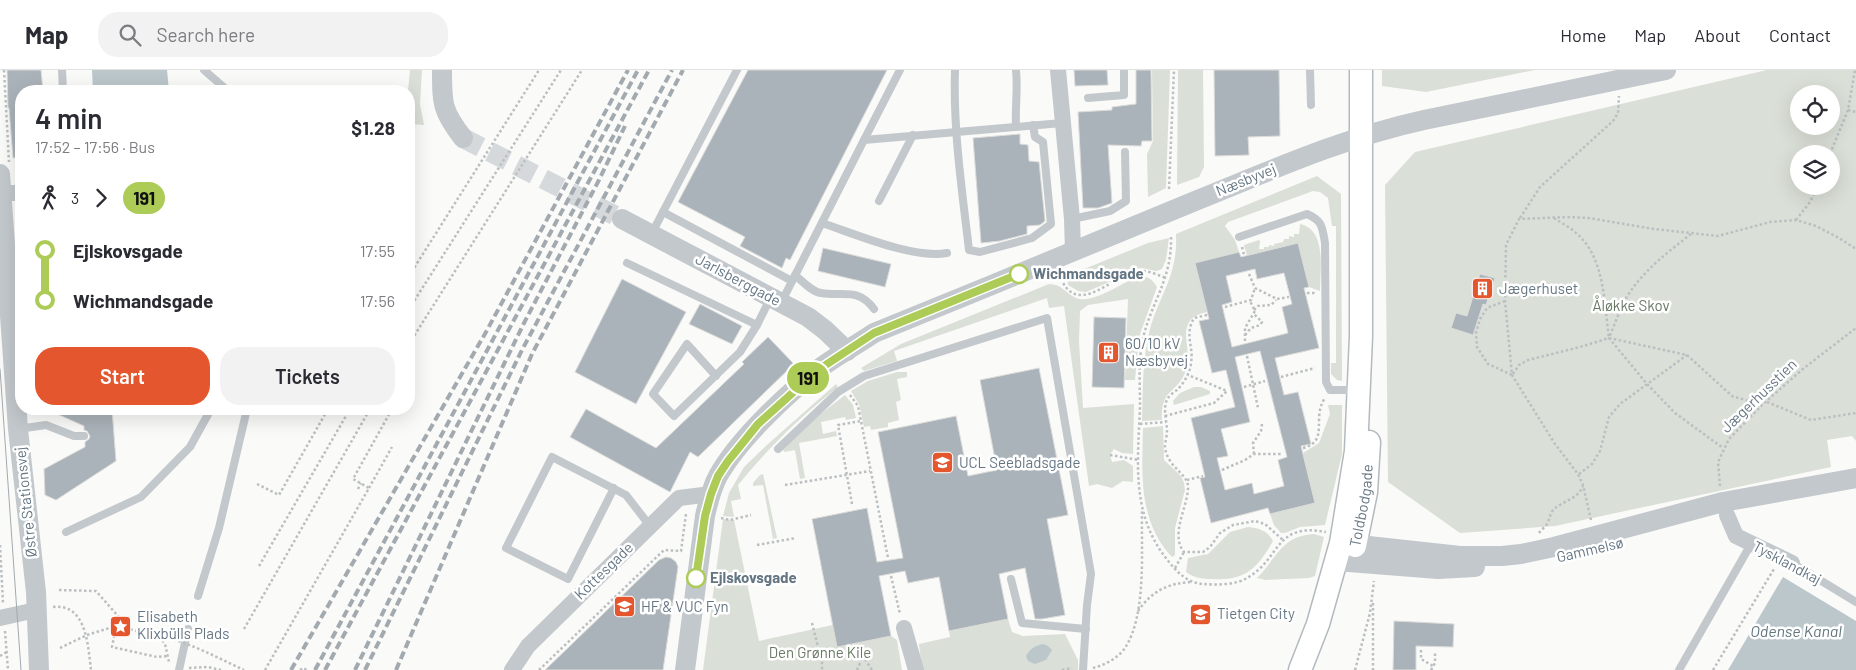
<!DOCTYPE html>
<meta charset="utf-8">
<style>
body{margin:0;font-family:Barlow,sans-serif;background:#f2f2f3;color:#2b2b33;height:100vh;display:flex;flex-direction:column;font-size:19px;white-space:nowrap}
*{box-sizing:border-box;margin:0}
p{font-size:16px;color:#7c7c81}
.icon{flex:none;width:28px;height:28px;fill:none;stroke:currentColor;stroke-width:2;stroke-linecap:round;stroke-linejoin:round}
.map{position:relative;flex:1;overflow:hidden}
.sheet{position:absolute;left:15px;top:15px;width:400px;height:330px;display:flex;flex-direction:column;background:#fff;border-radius:20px;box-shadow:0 5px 20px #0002}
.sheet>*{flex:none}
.badge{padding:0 10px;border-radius:16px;font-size:18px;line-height:32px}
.tools{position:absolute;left:1790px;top:15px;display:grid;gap:10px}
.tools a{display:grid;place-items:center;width:50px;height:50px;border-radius:50%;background:#fff;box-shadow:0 5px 20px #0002;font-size:25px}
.map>.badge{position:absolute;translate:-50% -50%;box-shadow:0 0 0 2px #fff}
.legs{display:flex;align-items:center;gap:8px;height:55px;padding:0 20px;font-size:16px}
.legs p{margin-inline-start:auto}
.overview{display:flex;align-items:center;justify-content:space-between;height:85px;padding:0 20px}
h1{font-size:28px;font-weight:600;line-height:38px}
.cta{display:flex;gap:10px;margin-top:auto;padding:10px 20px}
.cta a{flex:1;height:58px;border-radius:20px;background:#e4572e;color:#fff;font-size:20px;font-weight:600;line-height:58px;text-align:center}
.cta a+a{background:#f2f2f3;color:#2b2b33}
ul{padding:0 20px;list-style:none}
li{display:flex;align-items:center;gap:18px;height:50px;font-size:19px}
li i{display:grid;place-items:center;width:8px;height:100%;margin:0 6px;background:currentColor}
li i::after{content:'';width:12px;height:12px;margin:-6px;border:4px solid;border-radius:50%;background:#fff}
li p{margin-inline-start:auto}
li:first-child i{background:linear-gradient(#0000 50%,currentColor 0)}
li:last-child i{background:linear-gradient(currentColor 50%,#0000 0)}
header{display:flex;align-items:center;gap:30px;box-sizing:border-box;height:70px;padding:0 25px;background:#fff;border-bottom:1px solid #e1e1e2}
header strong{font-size:24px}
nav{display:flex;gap:28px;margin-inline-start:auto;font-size:18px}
.search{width:350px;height:45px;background:#f2f2f3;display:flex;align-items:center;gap:12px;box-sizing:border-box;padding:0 18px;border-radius:20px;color:#7c7c81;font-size:19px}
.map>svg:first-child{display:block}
</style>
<header>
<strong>Map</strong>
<div class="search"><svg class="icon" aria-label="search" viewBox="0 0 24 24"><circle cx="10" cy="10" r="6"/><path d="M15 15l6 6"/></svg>Search here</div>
<nav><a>Home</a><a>Map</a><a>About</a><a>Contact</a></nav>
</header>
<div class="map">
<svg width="1856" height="600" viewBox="0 0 1856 600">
<rect width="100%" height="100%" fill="#fafaf8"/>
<g fill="#dadfd7" fill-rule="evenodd">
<path d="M410 0H422L420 34 424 55 409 54 408 21Z"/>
<path d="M1152 0H1170L1166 118 1148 127 1147 84 1153 71Z"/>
<path d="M1178 0H1203L1204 97 1199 107 1177 115Z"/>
<path d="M1382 0H1535L1426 22 1382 16Z"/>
<path d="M1767 0H1856V371L1852 366 1827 370 1831 397 1555 456 1460 463 1388 412 1385 115 1415 82ZM1799 24H1831V56H1799ZM1799 84H1831V116H1799Z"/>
<path d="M1317 106 1341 124 1342 311 1337 310 1331 304V293H1336V156H1332L1328 128 1320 122 1313 121 1228 152 1225 156 1235 170 1239 182 1195 193 1207 242C1199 244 1192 246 1188 254 1182 268 1192 284 1186 300 1178 324 1160 318 1162 350L1142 351C1143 321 1142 289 1150 259 1160 224 1178 205 1176 164Z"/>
<path d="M1300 154C1327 160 1320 199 1320 221L1309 217 1298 173 1247 186 1244 175 1259 170 1260 171 1259 179H1264V177H1269V175L1274 176V174L1283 172 1284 169H1289V166L1294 167V164H1299Z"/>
<path d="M1169 168 1166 190 1162 199 1156 201 1142 198 1086 222 1078 221 1068 215 1067 206 1148 173Z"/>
<path d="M1137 206C1147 206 1152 208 1157 217L1139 267 1135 310H1125L1128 229 1088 235 1080 241 1079 271 1083 338 1134 334 1133 384 1122 383 1114 379 1110 385 1112 392 1124 390 1133 396V412L1123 411 1112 418 1097 414 1089 416 1064 236 1049 238 1047 228 894 281 897 291 864 301 861 298 901 274 1049 214C1062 214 1065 223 1076 228 1090 235 1124 213 1137 206Z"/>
<path d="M897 302H907V307L897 309 901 330 896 332 899 350 888 353V357L871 360 870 356 864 357 859 334 851 321 868 311Z"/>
<path d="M836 314 838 317C801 346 768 378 738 415L741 429 731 431 734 447 723 446 729 423 744 397 768 374Z"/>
<path d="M1194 317H1201L1210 321V324L1174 335 1173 331 1180 323Z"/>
<path d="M845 325 853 335 856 348 846 350 845 347 821 352 823 364 836 361 837 366 799 373 805 408 800 409 795 380 784 382 783 379 814 349Z"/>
<path d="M1328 335H1342V384L1325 455 1300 457 1285 463H1281L1274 455 1270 444 1315 433 1303 383 1319 373 1330 344Z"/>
<path d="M1163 356 1164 390 1181 406 1184 413 1185 420 1175 458V485L1172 487C1138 451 1142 404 1143 358Z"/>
<path d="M763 404 777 468 773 469 763 415 753 416V413L760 405Z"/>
<path d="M723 449 734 450 759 571 833 555 837 577 891 566 897 570 902 600H703Z"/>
<path d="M1248 457C1259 458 1268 461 1273 471 1257 499 1245 511 1212 509 1202 509 1194 508 1186 502L1188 488 1208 484 1230 462Z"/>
<path d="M1314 464 1324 467 1315 506 1309 508 1265 510 1257 508C1277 488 1281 466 1314 464Z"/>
<path d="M1008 549 1012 562 1023 566 1065 564 1078 590V600H922L919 574 950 567 949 561Z"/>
</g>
<g fill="#bbc7cb">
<path d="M92 0H167L169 21H93Z"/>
<path d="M1783 507 1856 551V600H1728Z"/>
<path d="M1043 574 1048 576 1052 580 1046 590 1035 594 1028 591 1026 586C1030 579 1034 576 1043 574Z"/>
</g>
<g fill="#aab3b9" stroke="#dcdcda" fill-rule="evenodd">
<path d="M7 0H41L43 21H21V87L13 88 9 38H8Z"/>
<path d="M748 0H887L790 190 786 188 782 198 740 176 745 167 678 132Z"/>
<path d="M1074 0H1107L1108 15 1075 16Z"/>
<path d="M1136 0H1151L1152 71H1142L1141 76 1108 75 1112 133 1098 138H1083L1078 42 1112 40V37L1136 34Z"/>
<path d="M1214 0H1279L1280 66 1248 67 1249 85 1215 86Z"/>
<path d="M1020 64V74L1028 75 1029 91 1039 92 1045 151 1040 155 1027 156V164L1000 171 981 173 973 68Z"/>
<path d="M1298 173 1309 217 1304 218 1319 278 1275 288 1284 325 1298 322 1311 374 1301 376 1315 433 1270 444 1268 438 1211 453 1200 408 1205 407 1191 348 1235 337 1226 300 1212 303 1199 251 1209 249 1195 193 1239 182 1241 187ZM1255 199 1257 209 1284 203 1292 234 1282 237 1288 263 1232 277 1222 235 1232 232 1226 206ZM1260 281 1287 387 1278 390 1284 416 1254 424 1252 413 1225 420 1217 388 1228 386 1221 359 1250 352 1235 287Z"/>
<path d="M823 178 891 194 885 217 818 201Z"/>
<path d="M1480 204 1495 208 1486 235 1483 234 1473 265 1451 258 1456 243 1467 246Z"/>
<path d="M622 209 686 242 636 334 575 302Z"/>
<path d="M700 234 742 256 732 274 689 254Z"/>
<path d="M1094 247 1126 248 1124 318 1092 317Z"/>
<path d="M768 267 794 294 698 387 690 382 670 422 570 367 586 339 656 378 744 294 742 292Z"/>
<path d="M1039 298 1068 445 1047 449 1065 545 1042 549H1035L1025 498 999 504 1008 549 949 561 939 507 908 513 905 501 879 506 891 566 837 577 812 449 867 438 877 492 903 488 878 362 956 346 968 406 997 400 980 310Z"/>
<path d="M46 339H112L116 391 56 430 45 425 44 399 85 377V372L89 369 90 366 87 361 84 360V356Z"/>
<path d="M666 487 671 488 676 492 678 497 663 600H545L659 490Z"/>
<path d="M1394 551 1454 554 1453 577 1416 576V600H1393Z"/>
</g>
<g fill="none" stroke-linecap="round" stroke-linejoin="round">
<path stroke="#d5d9db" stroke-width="20" stroke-dasharray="20 10" stroke-linecap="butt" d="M463 68 622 149"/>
<defs>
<g id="secondary">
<path id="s1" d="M1355 476 1366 422 1369 372"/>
<path d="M1300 600 1318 554 1341 473 1356 381 1361 266V0"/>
</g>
</defs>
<use href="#secondary" stroke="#b3babf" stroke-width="25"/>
<g stroke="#bbbfc2" stroke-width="2.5" stroke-dasharray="2.5 2.5" stroke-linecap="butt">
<path d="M4 0 9 92"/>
<path d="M1848 40 1856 42"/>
<path d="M1830 84 1848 40 1855 0"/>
<path d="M1169 119 1174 0"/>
<path d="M1520 148 1540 117 1613 51 1618 43 1619 26"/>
<path d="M1554 148C1561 153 1570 157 1576 163 1605 187 1604 233 1609 268"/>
<path d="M1796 150 1810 132 1818 116"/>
<path d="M1691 164C1668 182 1644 200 1628 225 1620 238 1615 254 1609 268L1647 314 1675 343 1723 378"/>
<path d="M1171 167C1172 209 1152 231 1143 268 1138 290 1140 314 1140 336 1138 392 1130 445 1169 492 1178 503 1188 513 1203 514 1216 515 1236 515 1247 508 1281 489 1274 452 1326 462"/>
<path d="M1242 177 1244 185"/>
<path d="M1059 204C1076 251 1111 205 1139 201 1148 200 1158 205 1166 208"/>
<path d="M1249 204 1255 218 1277 229 1289 227"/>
<path d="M409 206 539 0"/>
<path d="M1307 223H1317"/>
<path d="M1505 231 1487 238 1480 249 1476 263 1477 277 1488 294 1512 305"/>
<path d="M1225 237 1251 230 1255 218"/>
<path d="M409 239 561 0"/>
<path d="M1254 240 1258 236 1271 235 1276 230"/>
<path d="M1207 245 1194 248C1184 265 1194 276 1191 293 1190 303 1184 313 1177 320 1174 322 1170 325 1168 328 1162 337 1167 351 1167 361 1167 366 1165 372 1165 377 1167 398 1190 404 1188 419 1187 438 1170 465 1184 482H1203L1210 477 1220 463 1233 455 1255 451 1265 454 1283 470"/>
<path d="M1245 265 1251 258 1260 255 1262 252 1254 244"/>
<path d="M1245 271V258L1255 241 1250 231"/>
<path d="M409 274 582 0"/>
<path d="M1247 286 1258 338"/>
<path d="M1513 304 1519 295 1528 290 1580 277 1609 268 1687 285 1732 326 1762 335"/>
<path d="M1281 307 1315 298"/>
<path d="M1244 317 1265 311"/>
<path d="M850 325 858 336 888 488"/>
<path d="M1767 332 1811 350 1856 343"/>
<path d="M1165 346 1214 333 1227 321 1188 305"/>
<path d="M1140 354 1166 352"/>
<path d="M1303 378C1330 371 1311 348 1325 328"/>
<path d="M1254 384 1253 373 1261 361 1262 354"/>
<path d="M1110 385 1139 390"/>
<path d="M1222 400 1245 390 1254 384H1282"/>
<path d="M1579 404 1592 394 1600 381 1609 347 1620 334 1687 285"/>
<path d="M1187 410 1203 406"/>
<path d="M257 414 279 425 328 339"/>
<path d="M785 415 870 401"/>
<path d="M1720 416 1718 392 1729 369 1762 335 1804 298 1856 258"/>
<path d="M369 418 392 377"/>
<path d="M358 419 361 413"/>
<path d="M852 434 838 355 861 351"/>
<path d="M721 448 730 450 751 445"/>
<path d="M1591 450 1583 415 1578 404 1555 374 1512 305 1505 231 1506 175 1519 149 1567 147 1589 148 1654 159 1718 166 1770 152 1796 150 1816 156 1839 168 1856 179"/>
<path d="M1539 463C1541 460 1545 457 1547 454 1550 449 1550 443 1554 439 1563 431 1578 429 1583 416"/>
<path d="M0 475 3 533"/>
<path d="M757 475 796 468"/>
<path d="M259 496 350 339"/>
<path d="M1175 498 1184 482"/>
<path d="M891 506 900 544"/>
<path d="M59 520 96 521 118 546 112 577 157 587 168 586"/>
<path d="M1373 533V600"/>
<path d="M53 537C87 533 88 577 91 600"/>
<path d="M1138 541C1152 521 1168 513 1192 512"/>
<path d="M812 553 822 593V600"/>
<path d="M244 559 370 339"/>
<path d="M5 561 8 600"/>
<path d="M862 575 863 586 872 600"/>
<path d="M60 578 87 565 116 556 159 566 165 574 169 592"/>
<path d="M1421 580V589L1433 596"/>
<path d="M0 586 7 582"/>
<path d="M189 598 208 597 221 600"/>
<path d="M1093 598C1105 595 1118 588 1125 578 1147 544 1141 479 1142 440"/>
<path d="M265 600 369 418 353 409 392 339"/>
<path d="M300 600 303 598 307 600"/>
<path d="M539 600 664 480 681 481 686 444"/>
<path d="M857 600 863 586"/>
<path d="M1062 600 1072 598"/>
<path d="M1355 600 1370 543 1374 511"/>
<path d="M1431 600 1435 593V583"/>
<path d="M1713 600 1774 499"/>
</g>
<g stroke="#c3c8cc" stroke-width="8">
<path d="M62 0 63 21"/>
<path d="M204 0 228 21"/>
<path d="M955 0C953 60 962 120 969 180L980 182 1032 168 1051 154 1043 72 1035 67 1033 55"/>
<path d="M1016 0C1018 19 1015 37 1016 56"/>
<path d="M1310 0 1311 35"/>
<path d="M1088 28 1124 25V0"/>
<path d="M864 70 900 0"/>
<path d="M879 131 913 65"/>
<path d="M663 142 792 211"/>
<path d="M1072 149 1110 141 1126 131 1125 82"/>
<path d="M822 153C855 164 913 189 947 183"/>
<path d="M652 163 737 0"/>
<path d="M1239 167 1307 144C1323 151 1322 157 1325 173L1326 312 1330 320H1357"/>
<path d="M627 193 757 255 770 229"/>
<path d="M795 205C802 211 812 222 821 223 843 227 858 217 874 239"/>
<path d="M782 231 864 70 1062 53"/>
<path d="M716 306 687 274 653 324 674 346 740 282 757 255"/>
<path d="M18 359 46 355 74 366H84"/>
<path d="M778 379 838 322 864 306 1047 248 1091 504 1087 535 1083 600"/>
<path d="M614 418 568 509 506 478 552 387 626 425 650 456"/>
<path d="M66 462 141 427 190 377 211 339"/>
<path d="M1792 493 1856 532"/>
<path d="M1011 509 1022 553 1086 559"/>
<path d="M198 526 219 458 247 339"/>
<path d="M179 600 188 559"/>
<path d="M1679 600 1751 474"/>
</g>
<g stroke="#c3c8cc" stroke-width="16">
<path d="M1058 0 1072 149 1073 182"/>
<path d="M0 123H21"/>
<path d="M1727 445 1736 466 1792 493"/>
<path d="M0 548 36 540"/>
<path d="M904 558 916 600"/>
<path d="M512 600 528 576 679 428 711 424"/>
</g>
<g stroke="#c3c8cc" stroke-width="20">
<path d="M442 0C442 34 442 41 463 68"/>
<path d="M0 104 18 359 36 522 39 600"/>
<path d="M622 149 808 247 825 260 847 281"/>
<path d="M1341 473 1460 486H1502L1521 484 1554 477 1723 432 1856 408"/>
<path d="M1336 491 1438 499 1475 497"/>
<path d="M685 600 705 446C708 433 711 419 718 406 738 370 784 327 816 301 834 287 855 276 874 263 983 219 1091 174 1200 129 1274 99 1346 67 1424 50L1666 0"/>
</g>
<use href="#secondary" stroke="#fff" stroke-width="22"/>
<path stroke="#a2aab0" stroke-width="1" d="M0 299 21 600"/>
<g stroke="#a2aab0" stroke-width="4" stroke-dasharray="8 4" stroke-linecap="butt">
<path d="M291 600 486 262 628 0"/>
<path d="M315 600 638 0"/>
<path d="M325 600 649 0"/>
<path d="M355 600 524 253 599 110 625 56"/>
<path d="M365 600 522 280 672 0"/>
<path d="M396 600 532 284 683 0"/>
</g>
<path stroke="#bbbfc2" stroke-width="2.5" stroke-dasharray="2.5 2.5" stroke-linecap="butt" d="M159 566C189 572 216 587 244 600"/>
</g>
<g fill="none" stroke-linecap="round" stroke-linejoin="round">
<defs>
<path id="line-1" d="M696 508 705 446 711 424 718 406 728 391 758 354 818 300 874 263 1019 204"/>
</defs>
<use href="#line-1" stroke="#fff" stroke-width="11"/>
<use href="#line-1" stroke="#adcb57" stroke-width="8"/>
</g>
<defs>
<symbol id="building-square" viewBox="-11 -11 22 22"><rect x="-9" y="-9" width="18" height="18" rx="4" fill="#e4572e" stroke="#fff"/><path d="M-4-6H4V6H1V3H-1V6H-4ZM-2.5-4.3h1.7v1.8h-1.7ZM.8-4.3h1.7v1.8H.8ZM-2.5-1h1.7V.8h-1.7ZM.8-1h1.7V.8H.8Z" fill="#fff"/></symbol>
<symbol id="university-square" viewBox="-11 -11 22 22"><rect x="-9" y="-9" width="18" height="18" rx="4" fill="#e4572e" stroke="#fff"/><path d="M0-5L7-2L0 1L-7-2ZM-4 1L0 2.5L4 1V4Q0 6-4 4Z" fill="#fff"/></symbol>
<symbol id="sight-square" viewBox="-11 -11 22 22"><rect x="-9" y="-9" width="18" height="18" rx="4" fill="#e4572e" stroke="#fff"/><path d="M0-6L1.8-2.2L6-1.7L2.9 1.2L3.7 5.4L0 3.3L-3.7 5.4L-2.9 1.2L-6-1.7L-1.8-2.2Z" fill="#fff"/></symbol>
</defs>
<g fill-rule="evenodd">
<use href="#building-square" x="1470" y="206" width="25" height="25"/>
<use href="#building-square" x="1096" y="270" width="25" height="25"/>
<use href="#university-square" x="930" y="380" width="25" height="25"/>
<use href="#university-square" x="612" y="524" width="25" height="25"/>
<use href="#university-square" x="1188" y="532" width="25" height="25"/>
<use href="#sight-square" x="108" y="544" width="25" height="25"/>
</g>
<g fill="#fff" stroke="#adcb57" stroke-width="2.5">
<circle cx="1019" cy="204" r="9"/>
<circle cx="696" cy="508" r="9"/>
</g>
<g text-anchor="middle" stroke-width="5" stroke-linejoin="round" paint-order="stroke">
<g font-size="15" fill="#657683" stroke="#fff">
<text transform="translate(1246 110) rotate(-22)" y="5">Næsbyvej</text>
<text transform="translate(738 210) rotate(28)" y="5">Jarlsberggade</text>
<text transform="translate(1759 326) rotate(-44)" y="5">Jægerhusstien</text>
<text transform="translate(26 432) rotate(-96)" y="5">Østre Stationsvej</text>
<text dy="5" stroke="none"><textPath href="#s1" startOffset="41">Toldbodgade</textPath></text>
<text transform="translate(1590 480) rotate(-13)" y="5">Gammelsø</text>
<text transform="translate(1787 493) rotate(28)" y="5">Tysklandkaj</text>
<text transform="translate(604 501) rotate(-44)" y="5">Kottesgade</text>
</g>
<g font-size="15" font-weight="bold" fill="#657683" stroke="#fff" text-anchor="start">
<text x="1033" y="209">Wichmandsgade</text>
<text x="710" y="513">Ejlskovsgade</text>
</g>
<g font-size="15" fill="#657683" stroke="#fff" text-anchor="start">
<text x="1499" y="224">Jægerhuset</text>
<text x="1125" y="279">60/10 kV<tspan x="1125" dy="17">Næsbyvej</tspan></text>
<text x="959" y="398">UCL Seebladsgade</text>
<text x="641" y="542">HF &amp; VUC Fyn</text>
<text x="1217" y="549">Tietgen City</text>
<text x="137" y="552">Elisabeth<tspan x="137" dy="17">Klixbülls Plads</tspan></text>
</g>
<g font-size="15" fill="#687a64" stroke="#fff">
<text x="1631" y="241">Åløkke Skov</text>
<text x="820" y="588">Den Grønne Kile</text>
</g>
<g font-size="16" font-style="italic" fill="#60757c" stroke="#fff">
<text x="1796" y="567">Odense Kanal</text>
</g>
</g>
</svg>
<div class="tools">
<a><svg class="icon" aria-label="locate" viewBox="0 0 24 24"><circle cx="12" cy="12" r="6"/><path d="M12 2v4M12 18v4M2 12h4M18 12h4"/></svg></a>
<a><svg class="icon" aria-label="layers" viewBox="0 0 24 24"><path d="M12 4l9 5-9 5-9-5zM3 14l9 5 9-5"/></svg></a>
</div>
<b class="badge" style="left:808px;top:308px;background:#adcb57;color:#111">191</b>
<section class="sheet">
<div class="overview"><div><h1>4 min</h1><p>17:52 – 17:56 · Bus</p></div><b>$1.28</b></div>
<div class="legs"><svg class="icon" aria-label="walk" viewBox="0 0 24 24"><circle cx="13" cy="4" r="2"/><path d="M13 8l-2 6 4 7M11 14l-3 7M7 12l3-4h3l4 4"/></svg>3<svg class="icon" aria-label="forward" viewBox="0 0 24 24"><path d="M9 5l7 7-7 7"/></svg><b class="badge" style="background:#adcb57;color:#111">191</b></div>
<ul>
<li><i style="color:#adcb57"></i><b>Ejlskovsgade</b><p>17:55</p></li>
<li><i style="color:#adcb57"></i><b>Wichmandsgade</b><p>17:56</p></li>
</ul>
<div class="cta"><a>Start</a><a>Tickets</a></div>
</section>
</div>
